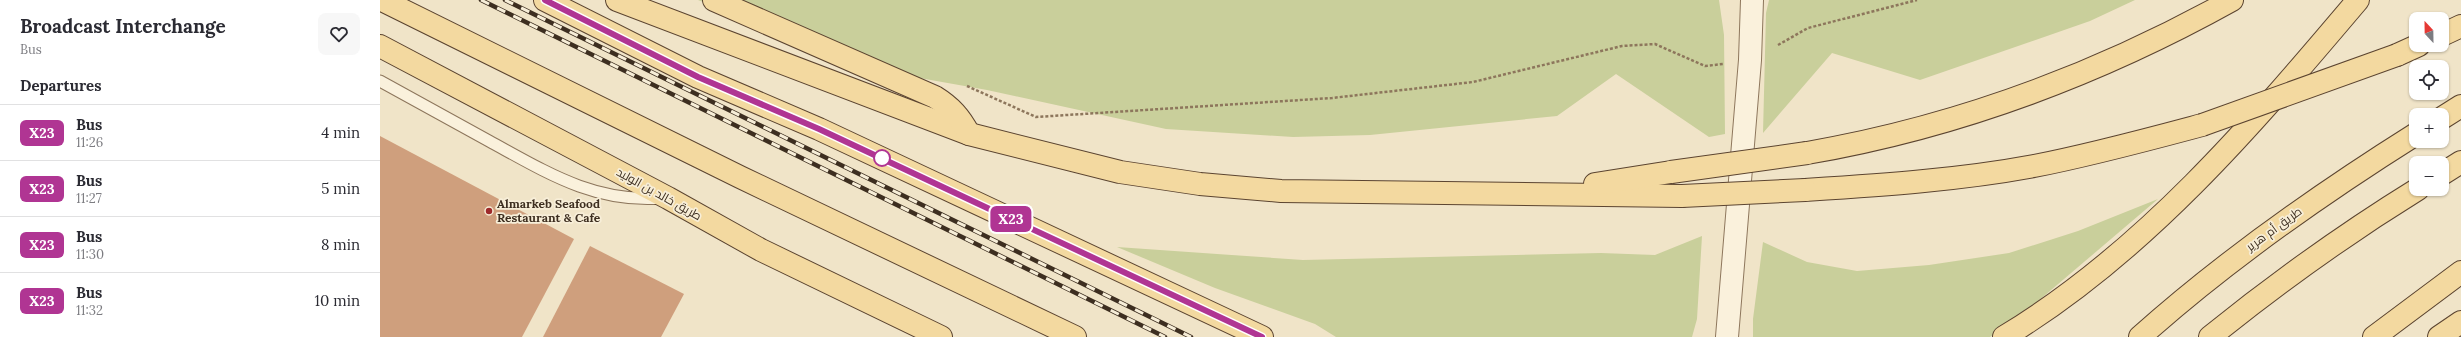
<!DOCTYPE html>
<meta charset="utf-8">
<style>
body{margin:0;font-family:Lora,Cairo,serif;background:#f7f7f7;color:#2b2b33;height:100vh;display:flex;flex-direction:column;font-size:15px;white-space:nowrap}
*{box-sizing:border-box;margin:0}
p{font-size:13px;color:#7c7c81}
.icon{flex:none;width:22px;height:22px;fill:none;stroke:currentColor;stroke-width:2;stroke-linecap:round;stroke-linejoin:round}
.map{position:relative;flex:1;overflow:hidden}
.panel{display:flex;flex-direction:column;background:#fff;width:380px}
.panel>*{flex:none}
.badge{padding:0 8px;border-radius:6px;font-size:14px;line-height:26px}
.needle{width:26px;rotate:338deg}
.tools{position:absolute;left:2029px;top:12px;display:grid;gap:8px}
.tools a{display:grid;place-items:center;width:40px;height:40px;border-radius:8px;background:#fff;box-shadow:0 1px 3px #0004;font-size:20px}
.map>.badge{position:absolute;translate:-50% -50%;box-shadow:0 0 0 2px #fff}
h2{padding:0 20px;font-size:15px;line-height:36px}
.round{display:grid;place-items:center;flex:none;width:42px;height:42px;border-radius:8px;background:#f7f7f7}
.headline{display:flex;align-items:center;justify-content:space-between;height:68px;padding:0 20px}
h1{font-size:19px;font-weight:700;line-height:30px}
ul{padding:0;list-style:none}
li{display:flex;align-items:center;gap:12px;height:56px;padding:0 20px;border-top:1px solid #e1e1e2}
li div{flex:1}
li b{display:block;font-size:15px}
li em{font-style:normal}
li .badge{min-width:44px;font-weight:700;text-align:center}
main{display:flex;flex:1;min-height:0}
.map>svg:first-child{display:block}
</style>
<main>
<section class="panel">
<div class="headline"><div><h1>Broadcast Interchange</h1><p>Bus</p></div><a class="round"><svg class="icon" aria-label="heart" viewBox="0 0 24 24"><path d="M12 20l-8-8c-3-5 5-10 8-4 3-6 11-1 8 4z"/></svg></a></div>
<h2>Departures</h2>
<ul>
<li><span class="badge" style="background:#b03593;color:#fff">X23</span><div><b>Bus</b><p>11:26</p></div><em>4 min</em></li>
<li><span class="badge" style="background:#b03593;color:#fff">X23</span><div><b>Bus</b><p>11:27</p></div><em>5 min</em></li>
<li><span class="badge" style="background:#b03593;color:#fff">X23</span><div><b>Bus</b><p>11:30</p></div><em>8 min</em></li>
<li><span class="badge" style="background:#b03593;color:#fff">X23</span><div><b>Bus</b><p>11:32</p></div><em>10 min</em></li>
</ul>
</section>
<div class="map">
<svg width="2081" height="337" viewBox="0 0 2081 337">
<rect width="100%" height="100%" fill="#f0e4c8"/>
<g fill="#c9cf9b">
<path d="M318 0H1339L1344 35 1345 134 1329 137 1236 74 1177 116 990 135 913 137 786 129 607 90 506 72Z"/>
<path d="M1389 0H1755L1710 21 1540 80 1452 53 1383 133 1386 13Z"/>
<path d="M1778 199 1630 325 1610 337H1373V319L1383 242 1427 262 1477 271 1549 265 1629 253 1698 231Z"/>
<path d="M1322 236 1317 319 1312 337H956L935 324 835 288 737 247 923 260 1221 253 1275 255Z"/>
</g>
<g fill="#cf9f7d">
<path d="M0 136 194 239 142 337H0Z"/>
<path d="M210 246 304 294 281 337H163Z"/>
</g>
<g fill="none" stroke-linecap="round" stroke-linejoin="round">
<defs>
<path id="service" d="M0 81C36 101 73 121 109 141 166 172 214 203 281 198"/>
<path id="tertiary" d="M1347 337 1370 60 1372 0"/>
<g id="primary">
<path d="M2 0 360 177 695 337"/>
<path d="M165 0 318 77 439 129 882 337"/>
<path d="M237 0 589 134 740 172 820 184 901 191 1302 196"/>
<path d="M334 0 555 97C571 107 580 117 589 134"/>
<path d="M2062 35 2081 26"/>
<path d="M0 46 288 198 381 250 561 337"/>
<path d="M2017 55 2039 45"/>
<path d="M2062 118 2081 106"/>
<path d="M1427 153C1578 127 1719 74 1852 0"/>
<path d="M2062 174 2081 162"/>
<path d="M1215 184 1291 172"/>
<path d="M1425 190C1501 185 1579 180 1654 166 1711 155 1766 140 1822 125"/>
<path d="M1624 337C1765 252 1873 124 1978 0"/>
<path d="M1760 337C1846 260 1939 195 2036 134"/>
<path d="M1830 337C1897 283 1965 234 2038 189"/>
<path d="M1994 337 2081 272"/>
<path d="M2059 337 2081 322"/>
</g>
</defs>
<use href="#service" stroke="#8d765c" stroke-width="13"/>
<use href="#tertiary" stroke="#8d765c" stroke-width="24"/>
<use href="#primary" stroke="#5b4430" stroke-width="24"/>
<g stroke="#8d765c" stroke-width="2.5" stroke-dasharray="3 2" stroke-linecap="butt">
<path d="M1398 45 1428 28 1537 0"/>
<path d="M587 86 656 117 952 98 1093 82 1242 46 1275 44 1325 66 1343 64"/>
</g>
<use href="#service" stroke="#faf1dc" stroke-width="11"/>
<use href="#tertiary" stroke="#faf1dc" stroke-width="22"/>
<use href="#primary" stroke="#f3d9a0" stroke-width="22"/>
<defs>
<g id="rail">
<path d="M101 0 785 337"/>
<path d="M125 0 811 337"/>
</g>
</defs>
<use href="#rail" stroke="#3d2e20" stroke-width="4.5"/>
<use href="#rail" stroke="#f7eed8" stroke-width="3" stroke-dasharray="9" stroke-linecap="butt"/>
<defs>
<g id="primary-bridge">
<path d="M1822 125 2017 55"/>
<path d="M1291 172 1427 153"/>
<path d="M1302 196 1425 190"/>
</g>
</defs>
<use href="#primary-bridge" stroke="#5b4430" stroke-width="24" stroke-linecap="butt"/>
<use href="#primary-bridge" stroke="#f3d9a0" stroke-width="22"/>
</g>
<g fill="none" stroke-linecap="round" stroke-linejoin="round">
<defs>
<path id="line" d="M165 0 318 77 439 129 882 337"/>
</defs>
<use href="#line" stroke="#fff" stroke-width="9"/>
<use href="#line" stroke="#b03593" stroke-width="6"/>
</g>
<circle fill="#fff" stroke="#b03593" stroke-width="2" cx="502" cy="158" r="8"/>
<circle fill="#9e2a2b" stroke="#f7eed8" stroke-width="1.5" cx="109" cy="211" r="4"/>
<g text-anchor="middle" stroke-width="3.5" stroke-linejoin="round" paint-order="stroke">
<g font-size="12" fill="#3d2e20" stroke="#f7eed8">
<text transform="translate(279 194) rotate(29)" y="4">طريق خالد بن الوليد</text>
<text transform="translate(1894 229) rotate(-36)" y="4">طريق أم هرير</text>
</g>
<g font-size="12" font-weight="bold" fill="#3d2e20" stroke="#f7eed8" text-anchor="start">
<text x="117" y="208">Almarkeb Seafood<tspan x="117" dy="14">Restaurant &amp; Cafe</tspan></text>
</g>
</g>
</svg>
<div class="tools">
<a><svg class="needle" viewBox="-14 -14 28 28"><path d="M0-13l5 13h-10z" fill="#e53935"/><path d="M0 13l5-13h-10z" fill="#7c7c81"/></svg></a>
<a><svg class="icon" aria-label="locate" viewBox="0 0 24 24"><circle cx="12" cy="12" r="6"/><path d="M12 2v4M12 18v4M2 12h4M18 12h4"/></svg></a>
<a>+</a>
<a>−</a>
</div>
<b class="badge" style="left:631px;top:219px;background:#b03593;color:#fff">X23</b>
</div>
</main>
